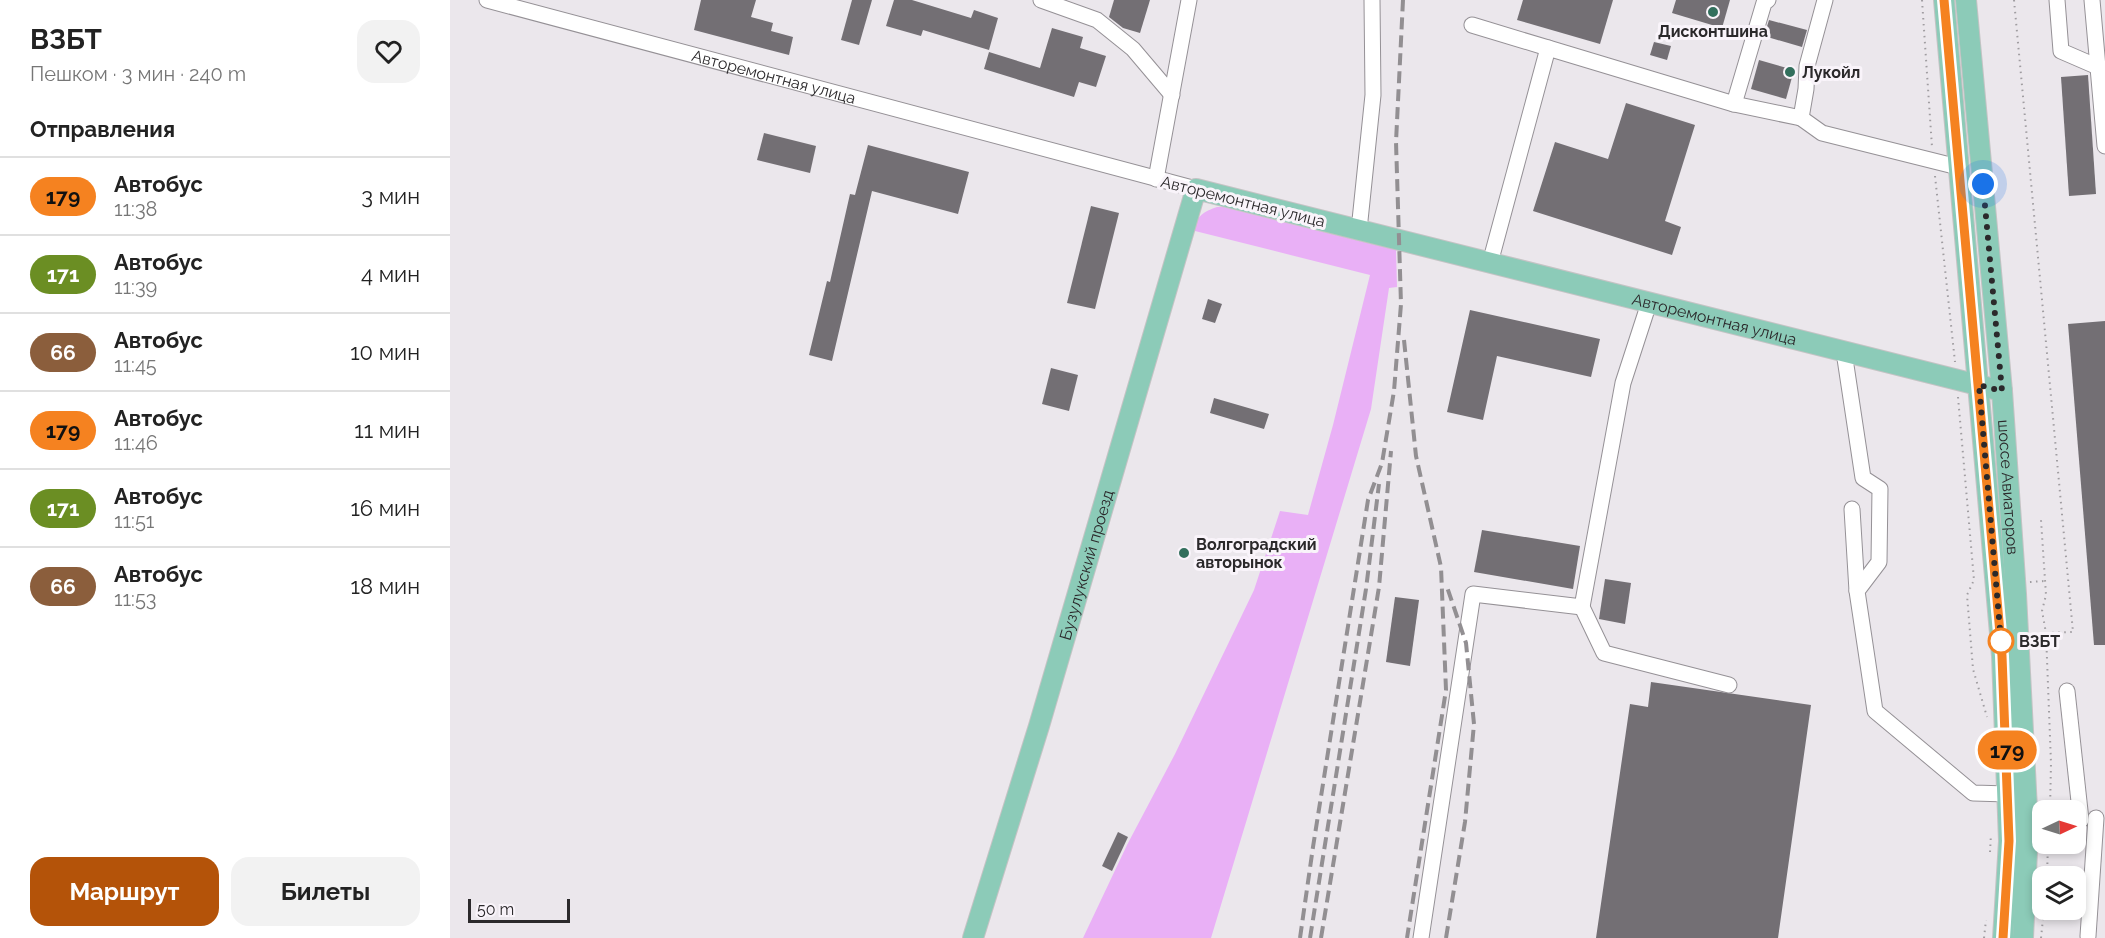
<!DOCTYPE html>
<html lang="ru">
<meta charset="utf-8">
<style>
body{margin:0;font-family:Raleway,sans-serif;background:#f2f2f2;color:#222;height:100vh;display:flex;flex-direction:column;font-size:22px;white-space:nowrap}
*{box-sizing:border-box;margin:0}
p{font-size:20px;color:#767676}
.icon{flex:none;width:33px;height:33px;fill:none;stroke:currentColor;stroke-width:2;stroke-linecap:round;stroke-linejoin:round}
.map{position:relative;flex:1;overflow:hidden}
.panel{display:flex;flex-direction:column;background:#fff;width:450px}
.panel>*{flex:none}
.badge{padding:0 12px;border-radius:20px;font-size:21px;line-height:39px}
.needle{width:39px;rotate:86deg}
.buttons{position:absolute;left:1582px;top:800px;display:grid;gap:12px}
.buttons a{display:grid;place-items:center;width:54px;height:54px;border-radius:12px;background:#fff;box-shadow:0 3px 9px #0003;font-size:30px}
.scale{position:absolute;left:18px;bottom:15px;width:102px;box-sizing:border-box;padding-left:6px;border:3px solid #2b292b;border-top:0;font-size:16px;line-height:21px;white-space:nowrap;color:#2b292b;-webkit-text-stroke:4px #f9f4fa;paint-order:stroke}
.you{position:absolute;width:30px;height:30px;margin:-15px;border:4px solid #fff;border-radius:50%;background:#1a73e8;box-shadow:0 0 0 9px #1a73e833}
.map>.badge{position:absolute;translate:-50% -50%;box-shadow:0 0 0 3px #fff}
h2{padding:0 30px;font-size:22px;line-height:54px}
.round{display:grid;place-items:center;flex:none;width:63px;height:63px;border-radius:18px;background:#f2f2f2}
.overview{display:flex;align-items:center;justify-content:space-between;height:102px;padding:0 30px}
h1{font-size:28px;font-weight:700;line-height:45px}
.action{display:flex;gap:12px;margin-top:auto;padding:12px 30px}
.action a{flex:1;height:69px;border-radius:18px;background:#b45309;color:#fff;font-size:24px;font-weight:700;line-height:69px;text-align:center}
.action a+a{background:#f2f2f2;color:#222}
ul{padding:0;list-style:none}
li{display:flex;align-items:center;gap:18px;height:78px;padding:0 30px;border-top:2px solid #e0e0e0}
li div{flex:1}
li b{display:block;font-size:22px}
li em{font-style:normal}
li .badge{min-width:66px;font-weight:700;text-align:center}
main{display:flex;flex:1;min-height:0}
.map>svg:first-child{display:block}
</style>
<main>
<section class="panel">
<div class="overview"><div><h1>ВЗБТ</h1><p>Пешком · 3 мин · 240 m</p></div><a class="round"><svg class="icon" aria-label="heart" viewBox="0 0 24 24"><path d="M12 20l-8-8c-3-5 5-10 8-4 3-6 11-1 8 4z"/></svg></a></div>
<h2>Отправления</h2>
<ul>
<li><span class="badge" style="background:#f58220;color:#111">179</span><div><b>Автобус</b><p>11:38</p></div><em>3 мин</em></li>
<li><span class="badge" style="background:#6b8e23;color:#fff">171</span><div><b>Автобус</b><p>11:39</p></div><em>4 мин</em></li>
<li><span class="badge" style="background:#8b5e3c;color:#fff">66</span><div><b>Автобус</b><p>11:45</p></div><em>10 мин</em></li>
<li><span class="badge" style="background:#f58220;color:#111">179</span><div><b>Автобус</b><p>11:46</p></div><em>11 мин</em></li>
<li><span class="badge" style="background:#6b8e23;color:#fff">171</span><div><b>Автобус</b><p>11:51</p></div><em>16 мин</em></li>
<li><span class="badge" style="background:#8b5e3c;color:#fff">66</span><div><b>Автобус</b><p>11:53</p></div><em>18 мин</em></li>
</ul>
<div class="action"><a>Маршрут</a><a>Билеты</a></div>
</section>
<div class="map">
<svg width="1655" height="938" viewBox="0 0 1655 938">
<rect width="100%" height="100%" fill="#ebe7ec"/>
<path fill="#e9b0f6" d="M767 207H773L946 250 947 287 939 288 921 409 761 938H633L677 845 725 754 804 590 830 511 858 515 883 425 920 275 745 231C744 217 755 211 767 207Z"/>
<g fill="#736f74">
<path d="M251 0H306L301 17 323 23 321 31 343 37 339 55 244 30Z"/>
<path d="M402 0H422L409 45 391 40Z"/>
<path d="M444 0H462L521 18 524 10 548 18 539 50 473 30 471 36 436 26Z"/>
<path d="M664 0H700L690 33 673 28 659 17Z"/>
<path d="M1073 0H1163L1150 44 1067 20Z"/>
<path d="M1226 0H1280L1272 28 1222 13Z"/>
<path d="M1319 20 1357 30 1352 47 1314 36Z"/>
<path d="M602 28 633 37 630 48 656 56 646 87 629 82 624 97 534 69 539 52 590 68Z"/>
<path d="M1204 42 1221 46 1217 60 1200 55Z"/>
<path d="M1309 60 1344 70 1336 99 1301 89Z"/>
<path d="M1638 75 1646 194 1619 196 1611 77Z"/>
<path d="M1176 103 1245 125 1215 221 1231 227 1222 255 1083 211 1105 142 1158 159Z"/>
<path d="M314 133 366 146 360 173 307 160Z"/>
<path d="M418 145 519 172 508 214 422 191 382 361 359 355 377 281 380 282 400 194 405 195Z"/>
<path d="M641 206 669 213 645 309 617 303Z"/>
<path d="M758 299 772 304 765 323 752 319Z"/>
<path d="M1020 310 1150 339 1141 377 1047 356 1033 420 997 412Z"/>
<path d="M1655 321V645H1644L1618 324Z"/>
<path d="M601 368 628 375 619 411 592 404Z"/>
<path d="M764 398 819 414 814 429 760 413Z"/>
<path d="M1032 530 1130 546 1123 589 1024 572Z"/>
<path d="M1155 579 1181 583 1175 624 1149 619Z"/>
<path d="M945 597 969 600 960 666 936 662Z"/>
<path d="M1201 682 1361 705 1328 938H1146L1180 704 1198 707Z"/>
<path d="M668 832 678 837 662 871 652 866Z"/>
</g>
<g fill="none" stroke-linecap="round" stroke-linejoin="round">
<defs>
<g id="minor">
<path id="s1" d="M37 0 746 189"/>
<path d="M591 0 647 20 683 49 722 95"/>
<path d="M1375 0 1357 66 1356 89 1351 118 1372 133 1508 167"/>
<path d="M1607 0 1611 51 1648 67"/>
<path d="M1642 0 1655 146"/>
<path d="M1022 25 1098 48"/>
<path d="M1284 104 1314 3 1318 0"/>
<path d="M706 179 739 0"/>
<path d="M909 230 923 95 922 0"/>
<path d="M1040 263 1098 48 1284 104 1351 118"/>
<path d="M1394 352 1413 478 1430 489 1429 562 1407 591 1425 711 1523 793 1558 794"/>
<path d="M1402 509 1407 591"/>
<path d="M1132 607 1154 653 1279 685"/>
<path d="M1617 691 1631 820"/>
<path d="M1568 830 1593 826"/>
<path d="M1638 936 1646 818"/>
<path d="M971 938 1023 594 1132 607 1173 383 1199 303"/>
</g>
<g id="major">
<path d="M1494 0 1552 656 1559 841 1553 938"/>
<path id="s2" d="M1516 0 1552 391 1566 594 1578 829 1573 938"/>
<path id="s3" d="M523 938 589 726 746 189 1552 391"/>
</g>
</defs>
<use href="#minor" stroke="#959196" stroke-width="17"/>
<use href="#major" stroke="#c4c3c4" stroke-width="22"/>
<g stroke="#a09da1" stroke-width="2" stroke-dasharray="1.5 4.5" stroke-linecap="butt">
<path d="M1472 0 1482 147"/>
<path d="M1564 0 1623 632 1596 633 1592 611 1596 595 1591 520"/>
<path d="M1485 176 1505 362"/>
<path d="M1508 397 1524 580 1517 595 1523 669 1537 717"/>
<path d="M1580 582 1595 581"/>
<path d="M1596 633 1601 763 1600 810"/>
<path d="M1540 852 1541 834"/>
<path d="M1597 876 1598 843"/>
<path d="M1534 938 1536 920"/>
<path d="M1591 938 1594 909"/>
</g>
<use href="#minor" stroke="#fff" stroke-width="15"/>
<use href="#major" stroke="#8ccbb8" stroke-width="20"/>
<g stroke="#928f92" stroke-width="4" stroke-dasharray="12 6" stroke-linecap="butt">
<path d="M954 340 966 456 991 567 996 690 957 938"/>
<path d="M850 938 863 847 918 500 932 463 944 391 951 304 946 142 953 0"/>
<path d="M860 938 916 589 929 484"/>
<path d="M871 938 929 587 941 451"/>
<path d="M996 938 1015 822 1024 724 1016 643 996 584"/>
</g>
</g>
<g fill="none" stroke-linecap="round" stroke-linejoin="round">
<defs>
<path id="line" d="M1494 0 1552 656 1559 841 1553 938"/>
</defs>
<use href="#line" stroke="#fff" stroke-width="14"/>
<use href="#line" stroke="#f58220" stroke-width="9"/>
<path stroke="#2b292b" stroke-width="6" stroke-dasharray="0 10.8" d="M1533 184 1552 391 1529 385 1551 641"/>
</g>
<g fill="#326f5c" stroke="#f9f4fa" stroke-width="2">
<circle cx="1263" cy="12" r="6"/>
<circle cx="1340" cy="72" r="6"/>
<circle cx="734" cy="553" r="6"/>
</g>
<circle fill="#fff" stroke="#f58220" stroke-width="3" cx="1551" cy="641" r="12"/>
<g text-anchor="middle" stroke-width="6" stroke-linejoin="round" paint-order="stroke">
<g font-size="16" font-weight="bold" fill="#2b292b" stroke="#f9f4fa" text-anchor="start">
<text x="1263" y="37" text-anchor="middle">Дисконтшина</text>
<text x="1352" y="78">Лукойл</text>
<text x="746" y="550">Волгоградский<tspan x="746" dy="18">авторынок</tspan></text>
</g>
<g font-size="16" fill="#2b292b" stroke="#f9f4fa">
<text dy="6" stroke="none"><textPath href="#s1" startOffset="297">Авторемонтная улица</textPath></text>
<text transform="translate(793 201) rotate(14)" y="6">Авторемонтная улица</text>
<text dy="6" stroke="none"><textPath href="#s3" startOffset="1316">Авторемонтная улица</textPath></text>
<text dy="6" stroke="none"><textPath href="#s2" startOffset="489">шоссе Авиаторов</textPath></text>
<text dy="6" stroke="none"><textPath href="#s3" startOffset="390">Бузулукский проезд</textPath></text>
</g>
<g font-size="16" font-weight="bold" fill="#2b292b" stroke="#f9f4fa" text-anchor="start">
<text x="1569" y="647">ВЗБТ</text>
</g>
</g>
</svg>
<div class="buttons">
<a><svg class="needle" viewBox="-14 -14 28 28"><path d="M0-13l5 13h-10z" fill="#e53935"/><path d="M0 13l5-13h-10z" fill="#767676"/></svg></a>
<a><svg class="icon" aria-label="layers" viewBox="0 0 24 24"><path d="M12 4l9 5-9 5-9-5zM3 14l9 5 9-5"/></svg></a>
</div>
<div class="scale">50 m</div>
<div class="you" style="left:1533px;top:184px"></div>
<b class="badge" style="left:1557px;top:750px;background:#f58220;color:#111">179</b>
</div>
</main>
